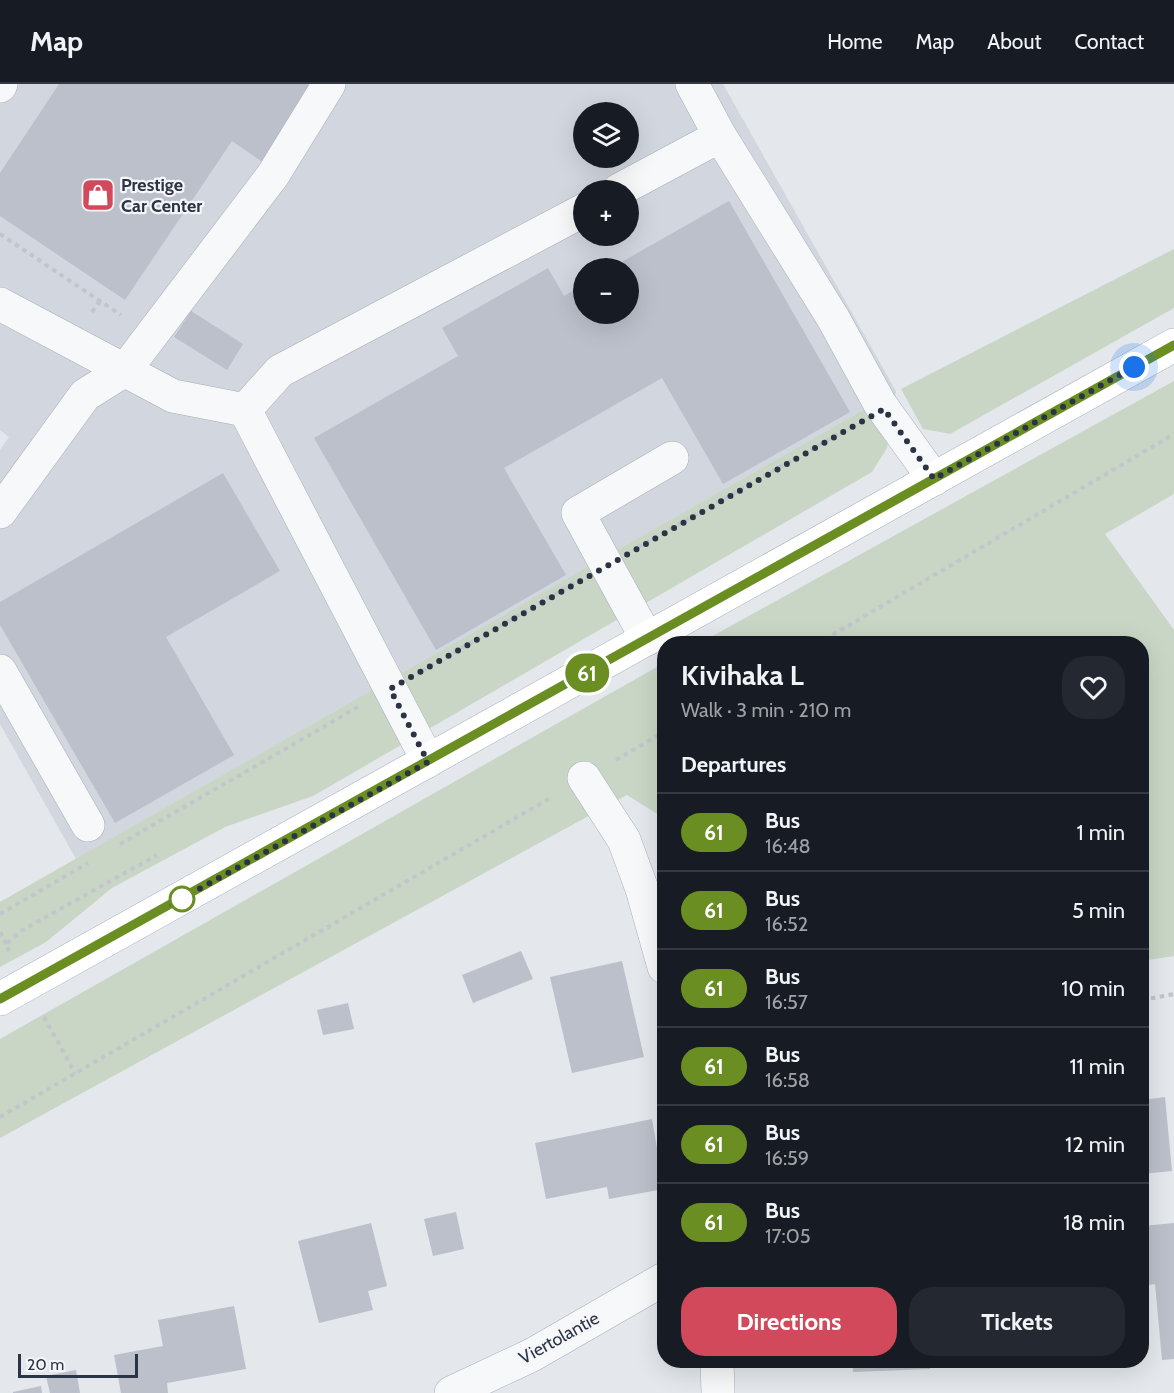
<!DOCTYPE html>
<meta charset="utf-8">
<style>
body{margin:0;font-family:Cabin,sans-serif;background:#242831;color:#f1f3f6;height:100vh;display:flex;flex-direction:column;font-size:22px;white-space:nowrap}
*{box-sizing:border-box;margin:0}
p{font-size:20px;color:#9ea1a6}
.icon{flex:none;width:33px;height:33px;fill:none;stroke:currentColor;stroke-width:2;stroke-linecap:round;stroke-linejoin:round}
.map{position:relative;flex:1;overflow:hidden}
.details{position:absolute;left:657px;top:552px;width:492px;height:732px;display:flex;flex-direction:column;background:#171b24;border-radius:24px;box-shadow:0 6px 24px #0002}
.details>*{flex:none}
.badge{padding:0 12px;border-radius:20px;font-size:21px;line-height:39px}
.controls{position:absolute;left:573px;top:18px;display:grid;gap:12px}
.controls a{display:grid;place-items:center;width:66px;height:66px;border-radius:50%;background:#171b24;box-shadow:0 6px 24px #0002;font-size:30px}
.scale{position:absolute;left:18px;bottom:15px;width:120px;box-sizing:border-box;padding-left:6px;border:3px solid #2b3445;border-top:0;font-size:16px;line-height:21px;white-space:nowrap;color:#2b3445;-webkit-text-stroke:4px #f4f6f9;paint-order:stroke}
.you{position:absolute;width:30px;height:30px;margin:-15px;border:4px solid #fff;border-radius:50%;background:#1a73e8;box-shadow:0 0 0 9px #1a73e833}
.map>.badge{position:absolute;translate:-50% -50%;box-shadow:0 0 0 3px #fff}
h2{padding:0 24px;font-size:22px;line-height:54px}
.round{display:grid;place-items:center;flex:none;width:63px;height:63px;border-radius:24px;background:#242831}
.summary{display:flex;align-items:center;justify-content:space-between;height:102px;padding:0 24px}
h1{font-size:28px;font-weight:800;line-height:45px}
.action{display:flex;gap:12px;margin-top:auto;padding:12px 24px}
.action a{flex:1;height:69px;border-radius:24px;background:#d1495b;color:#fff;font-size:24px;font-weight:800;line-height:69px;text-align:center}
.action a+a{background:#242831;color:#f1f3f6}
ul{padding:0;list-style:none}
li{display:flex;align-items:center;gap:18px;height:78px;padding:0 24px;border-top:2px solid #363941}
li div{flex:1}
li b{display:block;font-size:22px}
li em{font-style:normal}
li .badge{min-width:66px;font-weight:700;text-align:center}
header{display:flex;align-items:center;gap:36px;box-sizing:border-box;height:84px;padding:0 30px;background:#171b24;border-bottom:2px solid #363941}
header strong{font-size:28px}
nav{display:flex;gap:33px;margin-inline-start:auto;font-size:21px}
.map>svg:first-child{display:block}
</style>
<header>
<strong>Map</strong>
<nav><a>Home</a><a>Map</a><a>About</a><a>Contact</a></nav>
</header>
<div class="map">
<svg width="1174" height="1309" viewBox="0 0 1174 1309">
<rect width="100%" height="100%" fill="#e4e7ec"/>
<path fill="#d2d6de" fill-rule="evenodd" d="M0 0H723L896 307 76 775 0 640V366L9 353 0 346ZM584 28H628V74H584ZM584 106H628V152H584ZM584 184H628V230H584Z"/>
<g fill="#c9d6c5">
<path d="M1174 165V224L950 350 923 345 901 305Z"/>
<path d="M1174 297V410L1105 450 1174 546V872L1142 877V560L700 559Z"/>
<path d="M896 307 887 364 872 388 313 712 225 743 112 804 46 858 0 883V818Z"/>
<path d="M664 579V734L627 711 0 1054V955Z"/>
</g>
<g fill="#bbc0ca">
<path d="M59 0H307L314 5 264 79 232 57 125 216 0 132V89Z"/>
<path d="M729 117 850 328 723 400 662 294 504 384 566 491 436 566 314 354 458 272 442 244 548 184 564 212 584 200V230H628V184H611Z"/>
<path d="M191 227 243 260 227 286 174 253Z"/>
<path d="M223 389 280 487 166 553 234 671 115 739 0 541V518Z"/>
<path d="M521 867 533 895 473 919 462 891Z"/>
<path d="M622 877 644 973 572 989 550 893Z"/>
<path d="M348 919 354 945 323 951 317 926Z"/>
<path d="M1165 1013 1172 1087 1142 1090V1016Z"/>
<path d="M652 1035 664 1105 609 1115 607 1103 546 1115 535 1059Z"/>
<path d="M456 1128 464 1165 433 1172 424 1135Z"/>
<path d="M371 1139 387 1202 368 1207 373 1226 319 1239 298 1157Z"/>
<path d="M1174 1139V1275L1162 1276 1155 1200 1142 1202V1142Z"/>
<path d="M234 1222 246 1285 167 1299 168 1309H121L114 1271 163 1262 158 1236Z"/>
<path d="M852 1276H930V1285L853 1288Z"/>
<path d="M76 1286 80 1309H50L46 1292Z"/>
<path d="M41 1302 42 1309H13V1308Z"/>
</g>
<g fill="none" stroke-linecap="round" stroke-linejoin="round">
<defs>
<g id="minor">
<path d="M692 0 720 52 833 234 880 320 934 395"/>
<path d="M0 2 1 0"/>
<path d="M619 106 720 52"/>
<path d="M0 220 173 312 245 326 428 677"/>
<path d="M245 326 280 287 584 126"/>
<path d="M0 428 85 311 125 286 273 91 329 0"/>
<path d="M647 555 578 429 672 374"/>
<path d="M0 587 88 741"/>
<path d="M584 694 624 756 642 805 664 883"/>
<path d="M717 1276 718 1309"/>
<path d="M451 1309 532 1271 664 1195"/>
</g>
<path id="major" d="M0 915 1174 261"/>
</defs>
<use href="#minor" stroke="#a9aeb7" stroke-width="34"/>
<use href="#major" stroke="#a3abb8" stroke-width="34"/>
<g stroke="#c2c5cb" stroke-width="4" stroke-dasharray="4.5 4.5" stroke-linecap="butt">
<path d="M0 150 121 231"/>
<path d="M92 228 100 217"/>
<path d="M638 463 851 343"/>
<path d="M817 560 1174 350"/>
<path d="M422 587 574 499"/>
<path d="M616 676 664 648"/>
<path d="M120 760 358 623"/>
<path d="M0 830 88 779"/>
<path d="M0 848 6 860"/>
<path d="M9 867 6 860 21 847 157 771"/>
<path d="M1142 916 1174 910"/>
<path d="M44 933 75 989"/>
<path d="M0 1033 552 713"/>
</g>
<use href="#minor" stroke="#f7f8fa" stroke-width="33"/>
<use href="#major" stroke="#fff" stroke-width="33"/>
</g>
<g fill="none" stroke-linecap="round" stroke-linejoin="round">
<defs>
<path id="line" d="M0 915 1174 261"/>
</defs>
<use href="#line" stroke="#fff" stroke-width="14"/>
<use href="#line" stroke="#6b8e23" stroke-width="9"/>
<path stroke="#2b3445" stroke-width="6" stroke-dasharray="0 10.8" d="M182 815 172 820 428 678 390 605 884 325 934 395 1134 283"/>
</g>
<defs>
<symbol id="shop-square" viewBox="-11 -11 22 22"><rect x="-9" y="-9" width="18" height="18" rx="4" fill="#d1495b" stroke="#f4f6f9"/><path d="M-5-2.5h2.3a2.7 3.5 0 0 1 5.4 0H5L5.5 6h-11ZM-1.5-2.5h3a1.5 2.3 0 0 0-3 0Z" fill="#fff"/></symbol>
</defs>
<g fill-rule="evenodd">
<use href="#shop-square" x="79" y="92" width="38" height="38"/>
</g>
<circle fill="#fff" stroke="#6b8e23" stroke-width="3" cx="182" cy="815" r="12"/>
<g text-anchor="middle" stroke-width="4.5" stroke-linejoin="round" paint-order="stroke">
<g font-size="18" font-weight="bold" fill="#2b3445" stroke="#f4f6f9" text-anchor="start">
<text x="121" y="107">Prestige<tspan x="121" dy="21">Car Center</tspan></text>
</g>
<g font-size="18" fill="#2b3445" stroke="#f4f6f9">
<text transform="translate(559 1254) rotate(-29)" y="6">Viertolantie</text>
</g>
</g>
</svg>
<div class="controls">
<a><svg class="icon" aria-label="layers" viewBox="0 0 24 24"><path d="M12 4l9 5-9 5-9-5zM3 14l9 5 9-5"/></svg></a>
<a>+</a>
<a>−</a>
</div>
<div class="scale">20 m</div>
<div class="you" style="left:1134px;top:283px"></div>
<b class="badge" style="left:587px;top:589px;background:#6b8e23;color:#fff">61</b>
<section class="details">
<div class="summary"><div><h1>Kivihaka L</h1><p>Walk · 3 min · 210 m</p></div><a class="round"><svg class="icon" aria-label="heart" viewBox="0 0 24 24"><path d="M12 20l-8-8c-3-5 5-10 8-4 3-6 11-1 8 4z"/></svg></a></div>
<h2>Departures</h2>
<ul>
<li><span class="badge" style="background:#6b8e23;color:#fff">61</span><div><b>Bus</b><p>16:48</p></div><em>1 min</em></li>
<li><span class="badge" style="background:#6b8e23;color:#fff">61</span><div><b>Bus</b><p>16:52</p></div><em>5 min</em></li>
<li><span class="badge" style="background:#6b8e23;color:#fff">61</span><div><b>Bus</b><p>16:57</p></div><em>10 min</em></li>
<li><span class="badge" style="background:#6b8e23;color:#fff">61</span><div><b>Bus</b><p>16:58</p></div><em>11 min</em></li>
<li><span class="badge" style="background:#6b8e23;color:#fff">61</span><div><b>Bus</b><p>16:59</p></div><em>12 min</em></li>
<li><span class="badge" style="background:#6b8e23;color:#fff">61</span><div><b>Bus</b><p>17:05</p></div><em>18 min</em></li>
</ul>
<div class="action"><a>Directions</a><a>Tickets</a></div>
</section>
</div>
